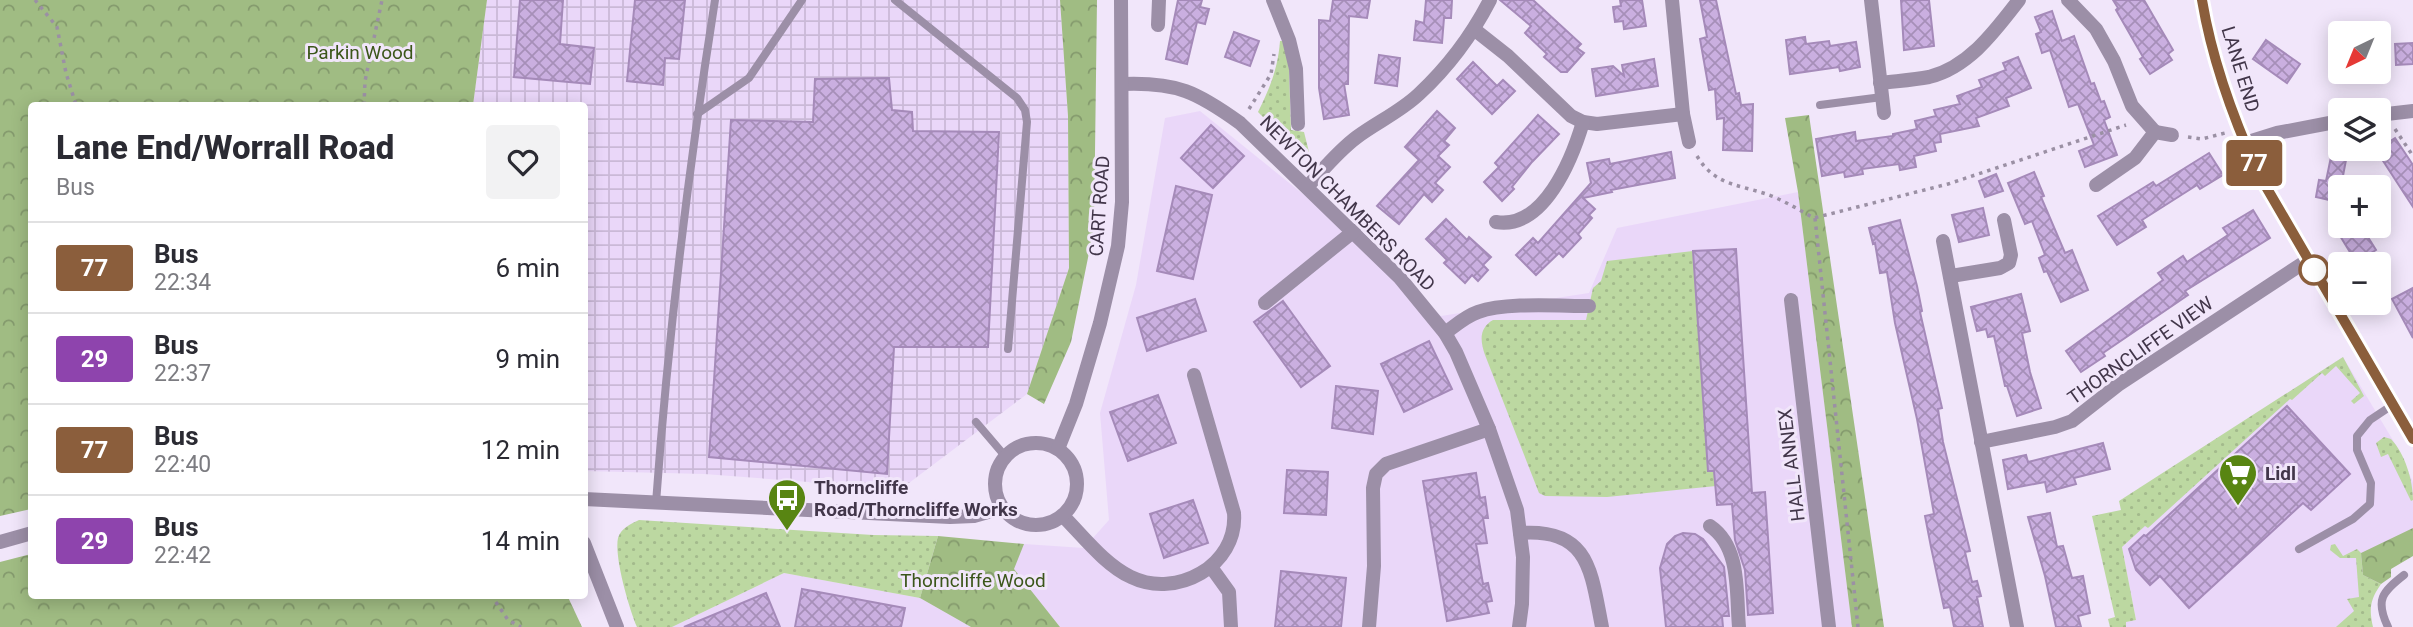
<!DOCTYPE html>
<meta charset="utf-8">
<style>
body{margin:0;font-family:Roboto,sans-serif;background:#f2f2f3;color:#2b2b33;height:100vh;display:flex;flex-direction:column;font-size:26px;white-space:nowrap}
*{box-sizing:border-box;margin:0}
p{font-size:23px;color:#7c7c81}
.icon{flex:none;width:38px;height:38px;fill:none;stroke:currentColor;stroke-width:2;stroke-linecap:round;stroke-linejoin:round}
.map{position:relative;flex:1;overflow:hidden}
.side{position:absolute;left:28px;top:102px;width:560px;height:497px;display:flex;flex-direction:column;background:#fff;border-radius:7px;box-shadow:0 4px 18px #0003}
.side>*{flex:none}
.badge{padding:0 14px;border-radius:5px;font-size:24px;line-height:46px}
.needle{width:46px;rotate:223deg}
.tools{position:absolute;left:2328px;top:21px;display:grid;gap:14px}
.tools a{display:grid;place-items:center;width:63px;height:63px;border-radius:7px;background:#fff;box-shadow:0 4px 18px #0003;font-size:35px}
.map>.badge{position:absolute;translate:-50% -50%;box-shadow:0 0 0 4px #fff}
.round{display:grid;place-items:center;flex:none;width:74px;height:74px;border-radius:7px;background:#f2f2f3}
.headline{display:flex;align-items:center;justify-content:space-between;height:119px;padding:0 28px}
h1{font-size:33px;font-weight:800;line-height:52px}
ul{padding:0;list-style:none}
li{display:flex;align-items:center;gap:21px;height:91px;padding:0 28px;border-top:2px solid #e1e1e2}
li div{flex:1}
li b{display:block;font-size:26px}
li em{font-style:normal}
li .badge{min-width:77px;font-weight:700;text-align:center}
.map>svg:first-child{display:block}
</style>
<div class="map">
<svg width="2413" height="627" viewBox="0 0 2413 627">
<defs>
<pattern id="industrial-grid" width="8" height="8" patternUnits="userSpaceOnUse" patternTransform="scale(1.75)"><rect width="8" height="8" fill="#ead7f9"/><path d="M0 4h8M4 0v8" fill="none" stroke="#cab9d7"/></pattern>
<pattern id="grass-dots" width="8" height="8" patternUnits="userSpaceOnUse" patternTransform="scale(1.75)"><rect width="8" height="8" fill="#bcd8a1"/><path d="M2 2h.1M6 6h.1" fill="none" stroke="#a3ba8c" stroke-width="1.8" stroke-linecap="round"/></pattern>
<pattern id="forest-crowns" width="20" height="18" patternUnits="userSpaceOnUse" patternTransform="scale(1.75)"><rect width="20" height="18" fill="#a0bc83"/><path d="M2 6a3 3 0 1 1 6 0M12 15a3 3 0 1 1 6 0" fill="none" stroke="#849a6d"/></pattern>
<pattern id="building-cross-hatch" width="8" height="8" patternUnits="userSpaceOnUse" patternTransform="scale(1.75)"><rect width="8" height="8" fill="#caafe0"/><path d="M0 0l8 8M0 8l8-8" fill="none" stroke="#a68fb8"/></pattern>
</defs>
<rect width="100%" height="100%" fill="#f1e6fa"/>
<g fill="#ead7f9">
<path d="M1200 111 1329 215 1441 316 1589 293 1617 228 1798 192 1852 627H1060L1013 569 1024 544 1084 548 1109 520 1100 413 1136 285 1165 118Z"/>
<path d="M2343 357 2397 447 2413 482V528L2366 605 2342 627H2126L2125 622 2136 620 2122 547 2284 395Z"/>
<path d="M784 573 920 598 971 627H672Z"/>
</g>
<path fill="url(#industrial-grid)" d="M487 0H1060L1068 116 1069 268 1027 394 901 489 704 474 585 471 584 105H473Z"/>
<g fill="url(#grass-dots)">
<path d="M1280 41H1285L1289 69 1291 130 1304 132 1309 152 1291 145 1258 112C1270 88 1278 68 1280 41Z"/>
<path d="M1693 251 1708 470 1714 471 1716 486 1607 497 1545 496 1539 493 1485 355C1480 341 1479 328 1493 320H1586L1593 288 1601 281 1607 261Z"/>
<path d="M2343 357 2364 396 2354 404 2351 401 2360 393 2336 366 2325 376 2322 373 2292 400 2290 399 2148 528 2145 526 2122 547 2136 620 2126 622V627H2110L2108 619 2115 617 2092 516 2121 510 2119 501Z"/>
<path d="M2384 437 2391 439C2405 454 2413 480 2413 500L2411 501 2388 454 2381 457 2376 443Z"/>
<path d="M639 520 873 535 938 536 920 598 784 573 672 627H637C629 608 614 557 618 538 621 528 631 524 639 520Z"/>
<path d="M2335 544 2343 556 2357 549 2361 553 2363 575 2381 584C2370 600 2369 608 2373 627H2336L2354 611 2347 599 2359 597 2356 558H2340L2330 550 2331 545Z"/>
</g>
<g fill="url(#forest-crowns)">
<path d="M0 0H487L473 105H32L31 509 0 516Z"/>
<path d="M1060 0H1097L1094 228 1071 342 1044 404 1027 394 1069 268 1068 116Z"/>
<path d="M1809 115 1884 627H1852L1798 192 1785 118Z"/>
<path d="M2413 528V556L2391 569V577L2381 584 2363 575 2361 553Z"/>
<path d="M938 536 1024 544 1014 569 1060 627H971L920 598Z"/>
<path d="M31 554 32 595H567L582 627H0V562Z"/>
</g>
<g fill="url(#building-cross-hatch)" stroke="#a58ab9" stroke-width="2">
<path d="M520 0H563L560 44 594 48 590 84 514 77Z"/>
<path d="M635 0H685L679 59 665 58 663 85 627 81Z"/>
<path d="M1178 0H1202L1200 7 1209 9 1205 24 1197 22 1187 64 1166 59Z"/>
<path d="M1333 0H1370L1367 18 1349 16 1348 84H1344L1349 115 1324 119 1319 88V20L1330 21Z"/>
<path d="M1426 0H1452L1451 18H1444L1442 43 1414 40 1416 21 1424 23Z"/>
<path d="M1500 0H1533L1581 44 1577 48 1584 53 1567 72H1561L1544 57 1547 54 1525 33 1531 26Z"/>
<path d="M1620 0H1642L1646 26 1624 29 1623 21 1615 22 1613 7 1621 6Z"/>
<path d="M1700 0H1716L1736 94 1739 93 1741 105 1753 104 1752 151 1723 150 1724 118 1717 119 1715 89 1709 90 1700 39 1707 37Z"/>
<path d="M1901 0H1929L1934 46 1904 50Z"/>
<path d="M2113 0H2144L2173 50 2168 54 2172 60 2150 74 2140 59 2143 57 2116 10 2118 8Z"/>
<path d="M2052 11 2062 41 2074 36 2091 84 2094 83 2101 102 2104 101 2110 117 2104 120 2117 155 2085 167 2079 151 2094 145 2078 104 2069 107 2050 50 2042 53 2036 34 2041 32 2035 17Z"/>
<path d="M1234 32 1259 41 1250 66 1225 57Z"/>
<path d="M1805 37 1806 44 1829 41 1830 46 1856 42 1860 67 1840 71 1839 67 1790 74 1786 40Z"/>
<path d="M2266 40 2300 64 2287 83 2253 59Z"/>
<path d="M2413 43V64L2396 65 2395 44Z"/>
<path d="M1379 55 1400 58 1397 86 1375 83Z"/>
<path d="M2018 57 2031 88 2006 98 2009 106 1976 118 1979 126 1940 134 1941 142 1934 143 1936 151 1914 156 1916 167 1900 170 1899 164 1862 169 1863 174 1845 177 1844 172 1822 176 1816 139 1855 132 1856 141 1893 136V134L1917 129 1915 121 1936 116 1934 110 1960 104 1957 96 1982 87 1979 80 2006 70 2003 63Z"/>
<path d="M1654 59 1658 86 1596 96 1592 69 1613 66 1624 76 1622 65Z"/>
<path d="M1473 62 1497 86 1503 80 1515 91 1492 114 1457 79Z"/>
<path d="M889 78 892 110 912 112 913 131 999 132 988 347H894L887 474 709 457 731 120 813 122 815 79Z"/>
<path d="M1437 111 1455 128 1444 141 1449 145 1438 156 1450 167 1435 183 1443 190 1432 202 1424 194 1399 224 1377 206 1419 160 1405 147Z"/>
<path d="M1538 115 1559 134 1532 162 1512 187 1514 189 1502 201 1484 182 1499 167 1495 163Z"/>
<path d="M1211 125 1244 156 1213 188 1181 158Z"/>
<path d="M2395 138 2413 165V207L2376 150Z"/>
<path d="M1671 152 1675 178 1611 190 1612 192 1583 198 1595 209 1589 215 1592 218 1578 234 1581 238 1563 257 1559 253 1536 275 1516 255 1533 238 1538 243 1591 183 1587 163 1609 159 1610 164Z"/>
<path d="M2209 153 2223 175 2200 189 2197 185 2142 220 2146 227 2117 245 2098 216 2153 182 2156 186Z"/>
<path d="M2331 157 2346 160 2338 202 2316 197 2319 180 2326 181Z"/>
<path d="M2034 172 2044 196 2041 197 2065 253 2072 250 2088 290 2061 302 2047 271 2044 272 2039 258 2045 255 2032 221 2025 224 2008 183Z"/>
<path d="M1996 174 2003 191 1985 197 1979 181Z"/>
<path d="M1176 186 1212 195 1193 279 1157 271Z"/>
<path d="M1983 208 1989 235 1959 242 1952 215Z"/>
<path d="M2253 210 2270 238 2185 291 2188 295 2103 353 2105 356 2081 372 2066 351 2163 280 2158 273 2183 256 2187 262 2228 235 2223 228Z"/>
<path d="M1446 219 1467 240 1469 237 1491 257 1483 265 1488 270 1478 281 1472 275 1465 283 1444 263 1447 260 1426 239Z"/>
<path d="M1900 220 1917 286 1922 311 1920 312 1942 408 1938 409 1943 442 1970 551 1965 552 1972 582 1977 581 1981 596 1977 597 1983 627H1954L1950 607 1944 608 1931 547 1925 516 1934 514 1917 419 1895 323 1887 272 1880 273 1875 243 1873 244 1869 228Z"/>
<path d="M2334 226H2361L2376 250 2356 262Z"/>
<path d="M1736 249 1752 493 1765 492 1773 613 1748 615 1745 570 1735 540 1732 504 1717 505 1714 471H1708L1693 251Z"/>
<path d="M2413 288V338L2392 299Z"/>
<path d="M2021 294 2030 331 2022 333 2030 372 2041 408 2017 416 2007 386H2005L1994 336 1988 337 1986 329 1977 331 1971 307Z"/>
<path d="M1195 299 1206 331 1147 351 1137 318Z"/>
<path d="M1283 301 1330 366 1301 387 1254 322Z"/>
<path d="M1429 341 1452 389 1404 412 1381 364Z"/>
<path d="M1336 386 1378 391 1373 434 1332 428Z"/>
<path d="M1158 395 1176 443 1128 461 1110 412Z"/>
<path d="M2287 406 2350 474 2311 510 2303 503 2189 608 2160 576 2150 585 2136 570 2129 549 2144 535 2146 536Z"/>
<path d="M2103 443 2110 469 2074 478 2076 484 2047 492 2045 482 2008 489 2003 460 2026 455 2028 462Z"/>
<path d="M1287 470 1328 472 1326 515 1284 513Z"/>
<path d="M1476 473 1480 498 1485 497 1488 518H1483L1487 543 1476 544 1483 584 1488 583 1492 601 1486 602 1489 613 1447 621 1423 481Z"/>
<path d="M1193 500 1208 543 1164 558 1150 514Z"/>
<path d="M2050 513 2057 547 2063 546 2072 578 2083 576 2090 613 2078 616 2081 627H2056L2045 576 2028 517Z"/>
<path d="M1683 533 1695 534 1703 539 1724 567 1729 616H1722L1723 627H1666L1660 568 1667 544 1675 536Z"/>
<path d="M1281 571 1346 578 1341 627H1275Z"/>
<path d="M802 589 905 608 901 627H795Z"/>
<path d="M766 593 780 627H684Z"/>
</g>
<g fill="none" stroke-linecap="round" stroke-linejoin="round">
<g stroke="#9b90a4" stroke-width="3.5" stroke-dasharray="3.5 5" stroke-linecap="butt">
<path d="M35 0 57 27 66 73 76 105"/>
<path d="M364 105 365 81 382 0"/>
<path d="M1249 109 1271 74 1274 54"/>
<path d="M2395 129 2413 156"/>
<path d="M2188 137 2202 139 2225 133"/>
<path d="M1697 156C1716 188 1743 184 1774 197 1788 203 1801 211 1814 218L1948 184 2126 125"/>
<path d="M1815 218 1858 627"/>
<path d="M491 595 508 620 521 627"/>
</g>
<g stroke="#9c8fa7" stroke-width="8">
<path d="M895 0 1017 98 1025 110 1027 122 1008 349"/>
<path d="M1820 105 1882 97"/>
<path d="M697 114 749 78 802 0"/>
<path d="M976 422 1005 456"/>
<path d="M656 503C668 335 689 166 715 0"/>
<path d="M2299 549 2353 519 2370 504 2371 483 2357 450V436L2370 420 2394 404"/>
<path d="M2388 627C2375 600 2382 592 2404 575"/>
</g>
<g stroke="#9c8fa7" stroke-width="14">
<path d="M1273 0 1289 40 1296 69 1298 124"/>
<path d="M1672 0 1683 114 1689 142"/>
<path d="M1871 0 1884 113"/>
<path d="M2068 0 2096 29 2114 61 2132 106 2155 132"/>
<path d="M1158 25 1159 0"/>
<path d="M1475 30 1508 56 1571 116 1583 122 1597 124 1683 114"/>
<path d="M1880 83C1896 81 1913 80 1929 77 1969 67 1995 31 2019 0"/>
<path d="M1123 84C1177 82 1197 92 1240 123L1400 278 1445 333 1456 352 1489 429 1517 510 1523 557 1522 604 1519 627"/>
<path d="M2378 115 2413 111"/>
<path d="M2245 143 2277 133 2340 121"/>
<path d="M2096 185 2135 158 2155 132 2172 135"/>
<path d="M1307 187C1323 170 1338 151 1357 137 1377 122 1400 112 1419 94 1448 67 1472 35 1490 0"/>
<path d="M1496 222C1544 230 1572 159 1583 122"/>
<path d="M1943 241 2017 627"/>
<path d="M1951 276 2000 268 2009 263 2011 255 2004 220"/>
<path d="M1791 300 1829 627"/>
<path d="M1265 303 1354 231"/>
<path d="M1445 333C1456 325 1466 316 1478 312 1506 302 1558 306 1589 306"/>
<path d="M1981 442 2055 427 2072 421 2118 385 2308 260"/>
<path d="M1063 516C1083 536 1105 565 1131 577 1176 599 1238 566 1234 513L1194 375"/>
<path d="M1710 526C1741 547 1736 593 1739 627"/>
<path d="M1520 533C1590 528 1591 572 1602 627"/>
<path d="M584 543 617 627"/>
<path d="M1211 567 1229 592 1231 627"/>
<path d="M1369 627 1374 566 1373 488 1376 474 1386 464 1489 429"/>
</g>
<g stroke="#9c8fa7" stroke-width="14">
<path d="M2202 0C2213 60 2233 118 2258 173L2413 439"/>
<circle cx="1036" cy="484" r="41"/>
<path d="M1058 449 1076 404 1100 323 1118 246 1122 202 1121 0"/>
<path d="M584 499 950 517 974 516 1002 508"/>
<path d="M0 542 32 533"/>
</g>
</g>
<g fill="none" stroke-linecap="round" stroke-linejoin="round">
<defs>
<path id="line" d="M2202 0C2212 60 2233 118 2258 173L2413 439"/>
</defs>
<use href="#line" stroke="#fff" stroke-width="16"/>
<use href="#line" stroke="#8b5e3c" stroke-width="10"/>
</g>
<defs>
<symbol id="supermarket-pin" viewBox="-11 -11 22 30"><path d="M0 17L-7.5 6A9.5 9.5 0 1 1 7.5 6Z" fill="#588512" stroke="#f1e6fa"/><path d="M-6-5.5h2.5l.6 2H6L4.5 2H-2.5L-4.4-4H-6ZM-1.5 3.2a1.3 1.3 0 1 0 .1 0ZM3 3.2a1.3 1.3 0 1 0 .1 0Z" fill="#fff"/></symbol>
<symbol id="bus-pin" viewBox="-11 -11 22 30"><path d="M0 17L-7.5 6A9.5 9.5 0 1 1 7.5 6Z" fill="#588512" stroke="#f1e6fa"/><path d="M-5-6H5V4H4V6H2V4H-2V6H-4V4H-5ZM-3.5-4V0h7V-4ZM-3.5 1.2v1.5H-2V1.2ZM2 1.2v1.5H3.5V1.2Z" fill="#fff"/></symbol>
</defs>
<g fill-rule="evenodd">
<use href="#supermarket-pin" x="2216" y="451" width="44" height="60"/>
<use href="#bus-pin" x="765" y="476" width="44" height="60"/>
</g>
<circle fill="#fff" stroke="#8b5e3c" stroke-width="3.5" cx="2314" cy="270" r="14"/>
<g text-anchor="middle" stroke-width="6" stroke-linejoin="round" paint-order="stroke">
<g font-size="19" fill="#3b561a" stroke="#f1e6fa">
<text x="360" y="59">Parkin Wood</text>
<text x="973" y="587">Thorncliffe Wood</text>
</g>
<g font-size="19" fill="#42364a" stroke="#f1e6fa">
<text transform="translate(2241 69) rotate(73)" y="7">LANE END</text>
<text transform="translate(1348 203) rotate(45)" y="7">NEWTON CHAMBERS ROAD</text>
<text transform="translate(1099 206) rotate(-86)" y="7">CART ROAD</text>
<text transform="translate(2140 350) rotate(-35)" y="7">THORNCLIFFE VIEW</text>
<text transform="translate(1791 465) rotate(-97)" y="7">HALL ANNEX</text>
</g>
<g font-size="19" font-weight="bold" fill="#42364a" stroke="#f1e6fa" text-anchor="start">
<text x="2265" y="480">Lidl</text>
<text x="814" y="494">Thorncliffe<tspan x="814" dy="22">Road/Thorncliffe Works</tspan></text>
</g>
</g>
</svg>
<div class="tools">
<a><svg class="needle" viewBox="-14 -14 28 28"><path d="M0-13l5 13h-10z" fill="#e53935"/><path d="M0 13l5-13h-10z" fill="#7c7c81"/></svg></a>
<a><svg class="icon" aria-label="layers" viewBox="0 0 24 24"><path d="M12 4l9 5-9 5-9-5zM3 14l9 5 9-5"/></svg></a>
<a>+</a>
<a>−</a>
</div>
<b class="badge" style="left:2254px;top:163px;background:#8b5e3c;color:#fff">77</b>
<section class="side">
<div class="headline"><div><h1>Lane End/Worrall Road</h1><p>Bus</p></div><a class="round"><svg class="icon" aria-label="heart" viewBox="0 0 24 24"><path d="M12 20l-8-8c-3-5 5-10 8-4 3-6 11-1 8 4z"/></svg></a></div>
<ul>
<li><span class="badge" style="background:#8b5e3c;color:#fff">77</span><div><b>Bus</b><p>22:34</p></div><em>6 min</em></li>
<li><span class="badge" style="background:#8e44ad;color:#fff">29</span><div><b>Bus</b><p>22:37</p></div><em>9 min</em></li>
<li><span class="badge" style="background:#8b5e3c;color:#fff">77</span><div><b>Bus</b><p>22:40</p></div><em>12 min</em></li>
<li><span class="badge" style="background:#8e44ad;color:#fff">29</span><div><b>Bus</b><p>22:42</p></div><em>14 min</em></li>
</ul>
</section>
</div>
